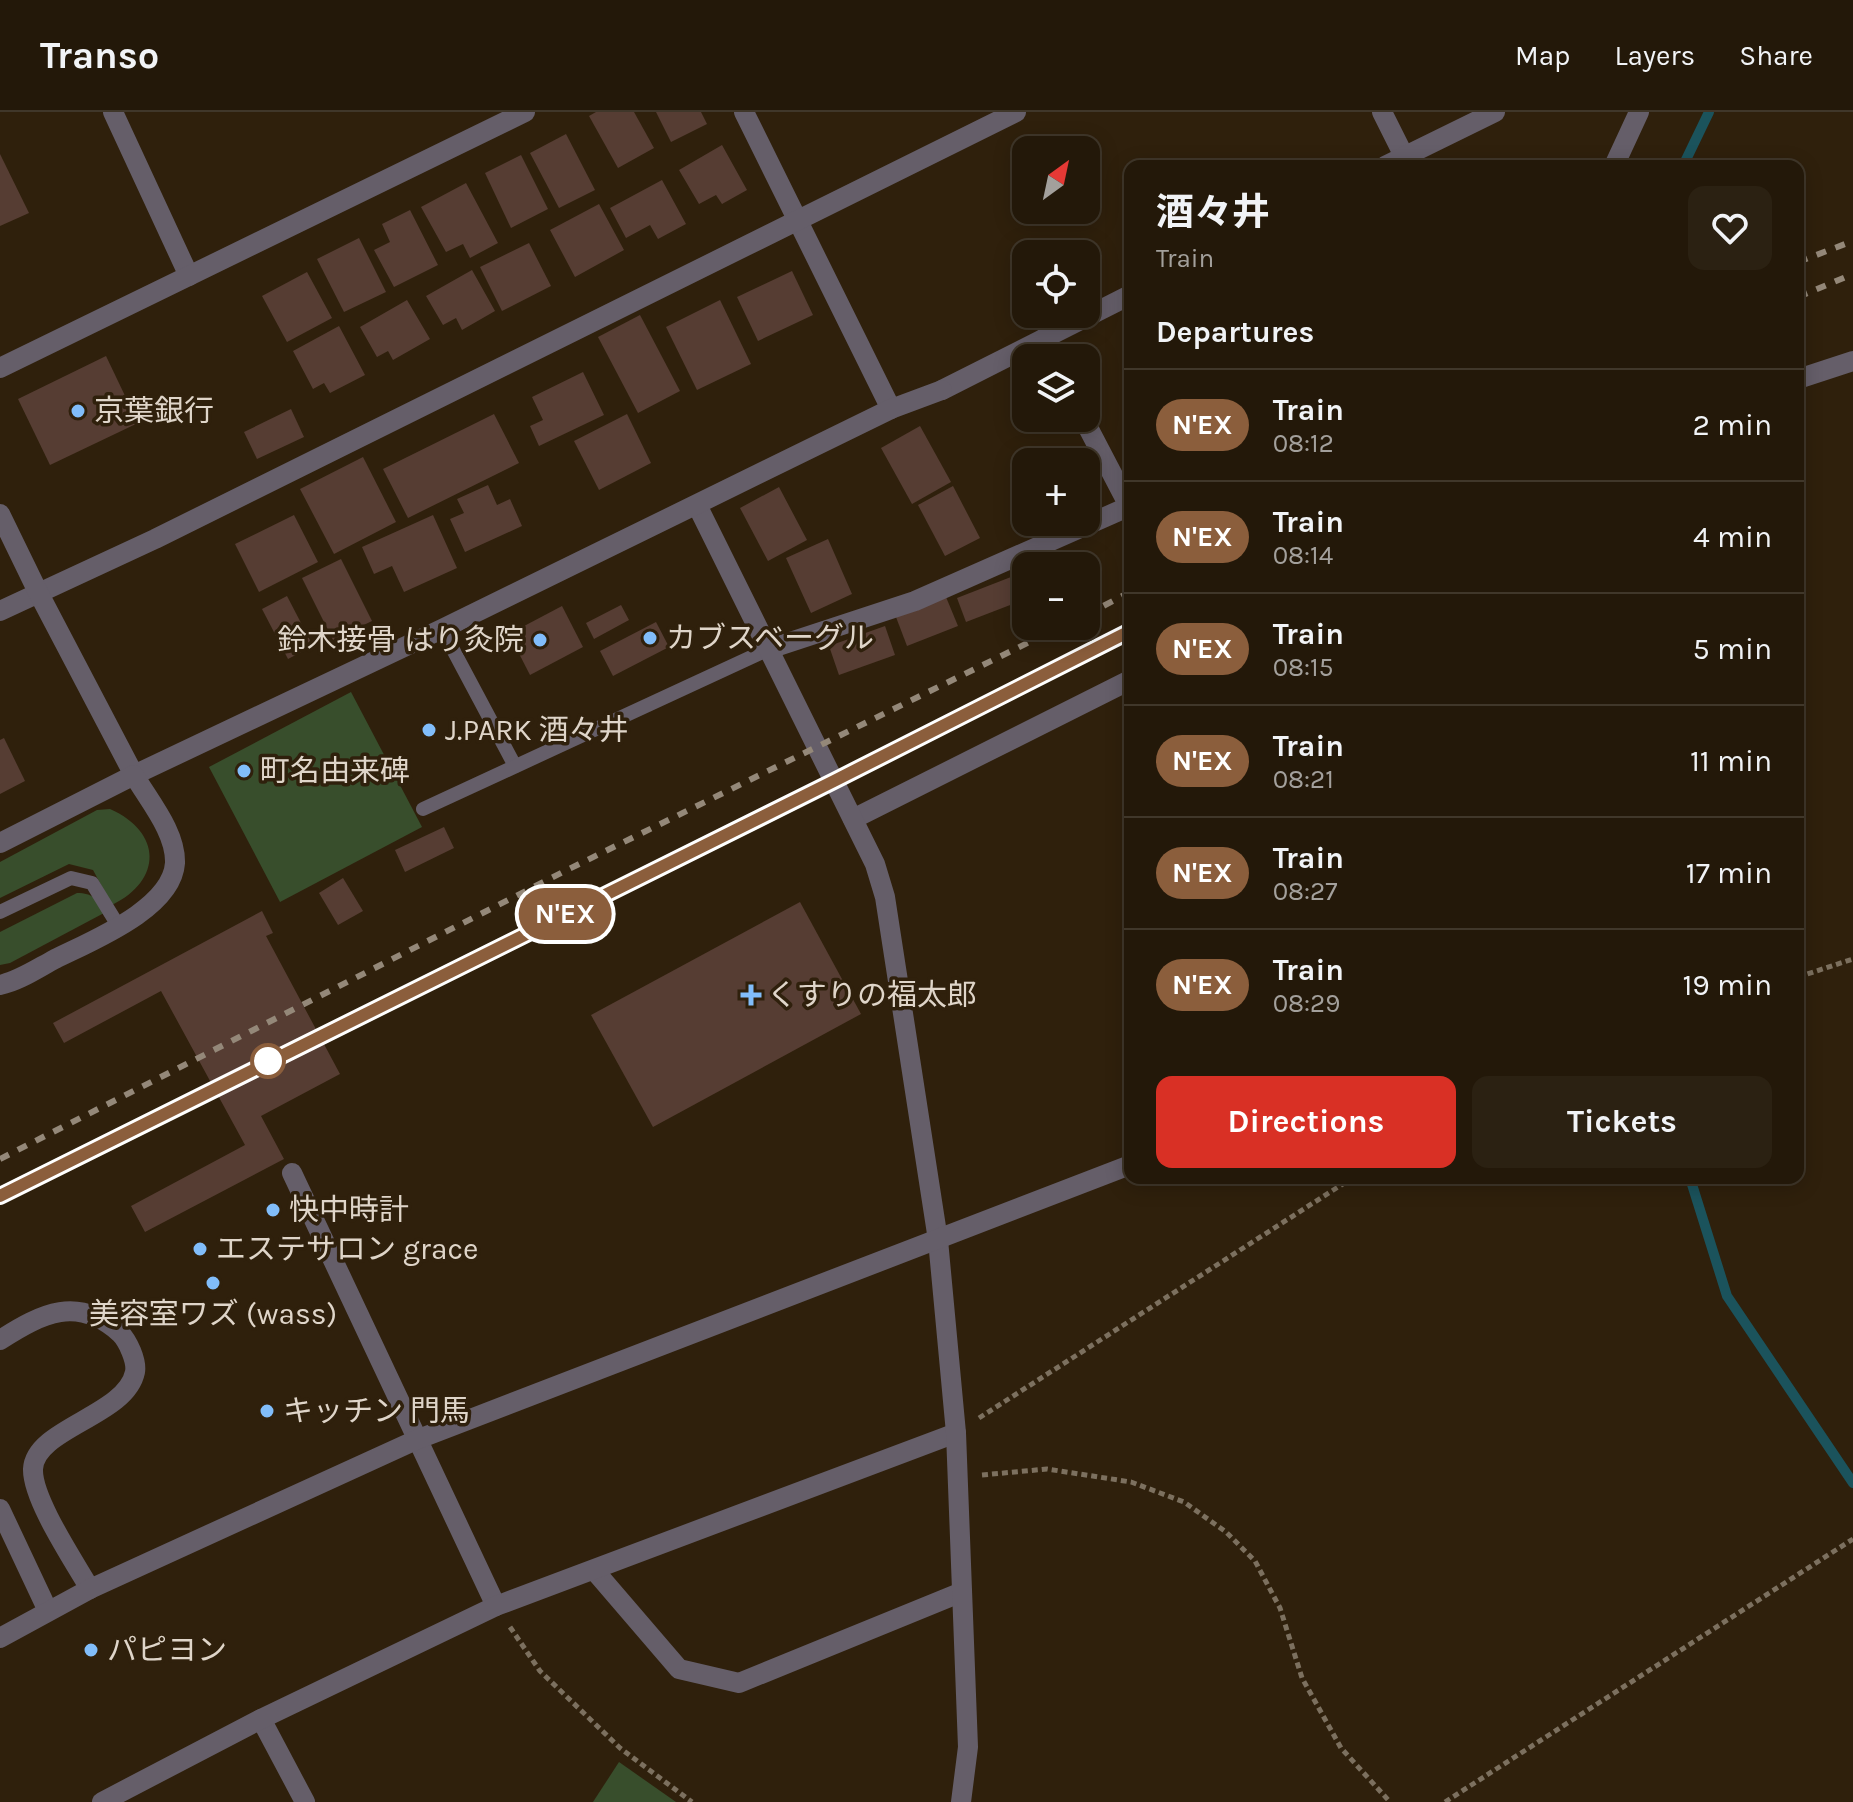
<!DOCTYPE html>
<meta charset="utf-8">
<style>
body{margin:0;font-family:Karla,"Noto Sans JP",sans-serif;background:#2b2112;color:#f1f3f6;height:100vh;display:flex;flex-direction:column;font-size:30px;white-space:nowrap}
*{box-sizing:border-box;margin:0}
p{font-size:26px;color:#a3a09c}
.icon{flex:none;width:44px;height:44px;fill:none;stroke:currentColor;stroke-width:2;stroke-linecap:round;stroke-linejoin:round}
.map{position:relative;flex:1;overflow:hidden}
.drawer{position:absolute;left:1124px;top:48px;width:680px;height:1024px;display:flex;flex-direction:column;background:#231809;border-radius:16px;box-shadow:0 4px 20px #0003,0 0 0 2px #40372a}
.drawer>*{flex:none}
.badge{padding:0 16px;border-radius:26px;font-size:28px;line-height:52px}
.needle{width:52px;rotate:33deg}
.buttons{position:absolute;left:1012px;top:24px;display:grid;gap:16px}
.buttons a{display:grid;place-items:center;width:88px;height:88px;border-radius:16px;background:#231809;box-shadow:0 4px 20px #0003,0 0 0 2px #40372a;font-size:40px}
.map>.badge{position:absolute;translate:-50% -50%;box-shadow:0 0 0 4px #fff}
h2{padding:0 32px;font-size:30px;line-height:72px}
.round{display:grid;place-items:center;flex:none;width:84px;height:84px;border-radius:16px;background:#2b2112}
.head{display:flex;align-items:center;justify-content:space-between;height:136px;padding:0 32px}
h1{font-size:38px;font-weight:700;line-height:60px}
.primary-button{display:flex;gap:16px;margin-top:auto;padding:16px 32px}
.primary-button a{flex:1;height:92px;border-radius:16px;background:#d93025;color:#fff;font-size:32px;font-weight:700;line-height:92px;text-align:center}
.primary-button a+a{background:#2b2112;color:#f1f3f6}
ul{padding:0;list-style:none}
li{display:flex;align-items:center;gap:24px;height:112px;padding:0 32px;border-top:2px solid #40372a}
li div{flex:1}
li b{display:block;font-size:30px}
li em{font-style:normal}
li .badge{min-width:88px;font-weight:700;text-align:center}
header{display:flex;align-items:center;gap:48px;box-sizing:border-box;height:112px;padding:0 40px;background:#231809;border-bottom:2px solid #40372a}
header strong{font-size:38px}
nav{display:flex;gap:44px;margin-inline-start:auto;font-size:28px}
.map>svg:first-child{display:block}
</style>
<header>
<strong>Transo</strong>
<nav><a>Map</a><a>Layers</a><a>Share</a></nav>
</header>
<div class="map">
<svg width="1853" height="1690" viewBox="0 0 1853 1690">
<rect width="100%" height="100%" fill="#2f200c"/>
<g fill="#384e2c">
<path d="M351 580 422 715 280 790 209 655Z"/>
<path d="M110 697C162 720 163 768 112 793L93 758 69 752 0 786V750L97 698Z"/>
<path d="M77 781C93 781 97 787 104 801L10 851 0 853V820Z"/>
<path d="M619 1650 676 1690H593Z"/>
</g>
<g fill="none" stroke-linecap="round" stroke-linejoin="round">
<g stroke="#1b535c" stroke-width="10">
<path d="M1683 54 1709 0"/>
<path d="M1690 1066 1727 1184 1853 1371"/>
</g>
</g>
<g fill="#563d33">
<path d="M596 0H634L654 36 618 56 589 4Z"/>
<path d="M656 0H701L707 12 671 30Z"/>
<path d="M566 22 595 78 559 96 530 41Z"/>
<path d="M722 33 747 78 722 92 716 83 699 92 679 58Z"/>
<path d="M0 42 29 101 0 114Z"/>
<path d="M521 43 548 97 511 116 485 61Z"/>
<path d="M662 68 686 112 658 127 650 113 626 126 610 96Z"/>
<path d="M466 71 498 131 470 146 463 132 446 140 421 95Z"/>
<path d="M599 92 624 138 575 165 550 118Z"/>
<path d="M410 98 438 153 394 175 374 138 390 130 382 112Z"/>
<path d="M359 126 386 180 344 200 317 147Z"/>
<path d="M529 131 551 174 502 199 480 155Z"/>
<path d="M472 158 495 199 462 218 456 206 443 213 426 184Z"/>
<path d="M792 159 813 203 758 229 737 185Z"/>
<path d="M307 160 332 206 287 230 262 184Z"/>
<path d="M407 188 430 227 393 248 388 239 377 245 360 215Z"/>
<path d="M720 188 751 252 697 278 666 215Z"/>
<path d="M640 203 680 279 638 301 598 225Z"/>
<path d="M339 214 365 263 330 281 324 271 313 277 293 239Z"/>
<path d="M106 244 138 311 50 353 18 287Z"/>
<path d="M583 260 604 303 539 334 530 314 543 308 532 285Z"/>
<path d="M291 297 304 325 257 347 244 320Z"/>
<path d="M494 302 519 351 408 406 383 357Z"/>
<path d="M627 302 651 351 599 378 574 329Z"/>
<path d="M920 314 951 370 912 392 881 336Z"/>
<path d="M363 345 396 410 334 442 300 377Z"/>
<path d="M488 373 497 393 510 387 522 414 465 440 450 407 464 401 457 387Z"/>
<path d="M953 374 980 426 945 444 918 393Z"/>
<path d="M779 375 807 428 768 449 740 396Z"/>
<path d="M294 403 318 450 259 480 235 432Z"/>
<path d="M433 403 457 456 404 480 392 454 374 462 362 435Z"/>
<path d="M828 427 852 482 811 501 786 446Z"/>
<path d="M341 447 372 509 333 528 302 466Z"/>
<path d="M1026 459V487L966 510 957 486Z"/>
<path d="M287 484 313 534 288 547 262 497Z"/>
<path d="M946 485 958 514 907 534 896 505Z"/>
<path d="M621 493 629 508 594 527 586 511Z"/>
<path d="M562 494 583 535 530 563 509 522Z"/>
<path d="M656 510 669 535 613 564 600 539Z"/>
<path d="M885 514 895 543 839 563 829 534Z"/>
<path d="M4 626 25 669 0 682V628Z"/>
<path d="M444 715 454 736 405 760 395 738Z"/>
<path d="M343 766 363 799 338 813 319 781Z"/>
<path d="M800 790 861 902 653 1015 591 903Z"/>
<path d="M262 799 273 821 266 824 340 962 261 1004 284 1047 145 1120 131 1094 245 1033 161 879 64 931 53 911Z"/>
</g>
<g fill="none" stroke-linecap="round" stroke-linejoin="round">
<g stroke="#7c705f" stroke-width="5" stroke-dasharray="6 4" stroke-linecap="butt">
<path d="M1798 865 1853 847"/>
<path d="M979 1306 1352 1066"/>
<path d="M982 1363 1047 1357 1131 1370 1184 1390 1226 1420 1255 1449 1280 1496 1302 1566 1341 1636 1390 1690"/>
<path d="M510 1515 540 1559 620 1636 692 1690"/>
<path d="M1445 1690 1853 1427"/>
</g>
<g stroke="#655e69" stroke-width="14">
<path d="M442 517 515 654"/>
<path d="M423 697 769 537"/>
<path d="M0 800 71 766 92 771 119 815"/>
</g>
<g stroke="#655e69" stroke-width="20">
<path d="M113 0 189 164"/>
<path d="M744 0 891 297"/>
<path d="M1382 0 1404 44"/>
<path d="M1385 54 1495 0"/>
<path d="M1614 54 1639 0"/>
<path d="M1043 227 1053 246"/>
<path d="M1798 267 1853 249"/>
<path d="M942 278 1130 183"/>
<path d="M1083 306 1129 394"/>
<path d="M0 499 155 427 1016 0"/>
<path d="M769 537 915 489 1130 394"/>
<path d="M853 707 1130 568"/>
<path d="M292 1061 496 1494"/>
<path d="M594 1458 679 1557 739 1571 962 1480"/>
<path d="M261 1607 305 1690"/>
<path d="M102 1690 261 1607 496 1494 956 1321"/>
</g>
<g stroke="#655e69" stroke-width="20">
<path d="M0 256 525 0"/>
<path d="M697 393 875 752 885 785 938 1128 956 1321 968 1635 961 1690"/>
<path d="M0 402 38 480 134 663 442 517 891 297 942 278"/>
<path d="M0 731 134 663C149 689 176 720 175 751 172 797 91 829 55 847 38 856 19 869 0 873"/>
<path d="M0 1228C42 1201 78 1183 120 1221 128 1229 137 1249 135 1260 126 1304 35 1316 33 1357 32 1387 74 1449 90 1477"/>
<path d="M0 1397 48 1499"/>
<path d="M0 1526 90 1477 416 1328 1130 1053"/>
</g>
<g stroke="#948879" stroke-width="6" stroke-dasharray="10 10" stroke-linecap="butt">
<path d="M1798 150 1853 129"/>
<path d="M1798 185 1853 162"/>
<path d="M1086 503 1130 480"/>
<path d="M0 1047 567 758 1062 514"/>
<path d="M0 1084 834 669 1130 519"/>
</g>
</g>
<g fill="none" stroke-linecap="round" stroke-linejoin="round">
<defs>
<path id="line" d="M0 1084 834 669 1130 519"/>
</defs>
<use href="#line" stroke="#fff" stroke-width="18"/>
<use href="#line" stroke="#8b5e3c" stroke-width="12"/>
</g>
<g fill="#81bdfa" stroke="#2f200c" stroke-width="3">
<circle cx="78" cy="299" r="8"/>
<circle cx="650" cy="526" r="8"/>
<circle cx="540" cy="528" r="8"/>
<circle cx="429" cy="618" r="8"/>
<circle cx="244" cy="659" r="8"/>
<path d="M747 871h8v8h8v8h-8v8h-8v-8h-8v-8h8z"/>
<circle cx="273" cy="1098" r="8"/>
<circle cx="200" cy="1137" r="8"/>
<circle cx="213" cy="1171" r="8"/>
<circle cx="267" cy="1299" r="8"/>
<circle cx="91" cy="1538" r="8"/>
</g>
<circle fill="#fff" stroke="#8b5e3c" stroke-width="4" cx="268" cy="949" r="16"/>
<g text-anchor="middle" stroke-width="7" stroke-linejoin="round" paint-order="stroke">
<g font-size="30" fill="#dfd5c9" stroke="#2f200c" text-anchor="start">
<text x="94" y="309">京葉銀行</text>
<text x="666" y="536">カブスベーグル</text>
<text x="524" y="538" text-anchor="end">鈴木接骨 はり灸院</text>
<text x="445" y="628">J.PARK 酒々井</text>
<text x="260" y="669">町名由来碑</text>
<text x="767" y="893">くすりの福太郎</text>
<text x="289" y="1108">快中時計</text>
<text x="216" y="1147">エステサロン grace</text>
<text x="213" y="1212" text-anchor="middle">美容室ワズ (wass)</text>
<text x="283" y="1309">キッチン 門馬</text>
<text x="107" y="1548">パピヨン</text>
</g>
</g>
</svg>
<div class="buttons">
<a><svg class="needle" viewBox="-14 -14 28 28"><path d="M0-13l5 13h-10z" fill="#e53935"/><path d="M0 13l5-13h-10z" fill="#a3a09c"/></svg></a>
<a><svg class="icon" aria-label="locate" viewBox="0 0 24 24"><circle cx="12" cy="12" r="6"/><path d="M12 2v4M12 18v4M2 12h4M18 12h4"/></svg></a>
<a><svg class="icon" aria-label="layers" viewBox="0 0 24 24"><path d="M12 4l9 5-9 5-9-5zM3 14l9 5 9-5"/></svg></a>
<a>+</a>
<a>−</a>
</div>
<b class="badge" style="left:565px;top:802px;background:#8b5e3c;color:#fff">N'EX</b>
<section class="drawer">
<div class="head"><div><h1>酒々井</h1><p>Train</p></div><a class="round"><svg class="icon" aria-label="heart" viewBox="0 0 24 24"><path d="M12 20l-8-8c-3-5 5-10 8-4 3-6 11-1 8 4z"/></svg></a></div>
<h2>Departures</h2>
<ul>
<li><span class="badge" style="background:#8b5e3c;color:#fff">N'EX</span><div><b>Train</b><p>08:12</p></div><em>2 min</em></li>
<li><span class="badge" style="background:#8b5e3c;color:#fff">N'EX</span><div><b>Train</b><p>08:14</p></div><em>4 min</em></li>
<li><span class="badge" style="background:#8b5e3c;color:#fff">N'EX</span><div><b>Train</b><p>08:15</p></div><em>5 min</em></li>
<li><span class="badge" style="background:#8b5e3c;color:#fff">N'EX</span><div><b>Train</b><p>08:21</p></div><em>11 min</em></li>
<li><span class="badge" style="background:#8b5e3c;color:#fff">N'EX</span><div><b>Train</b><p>08:27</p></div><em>17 min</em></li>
<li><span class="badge" style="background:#8b5e3c;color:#fff">N'EX</span><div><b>Train</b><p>08:29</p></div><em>19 min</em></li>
</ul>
<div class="primary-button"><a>Directions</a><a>Tickets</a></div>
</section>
</div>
